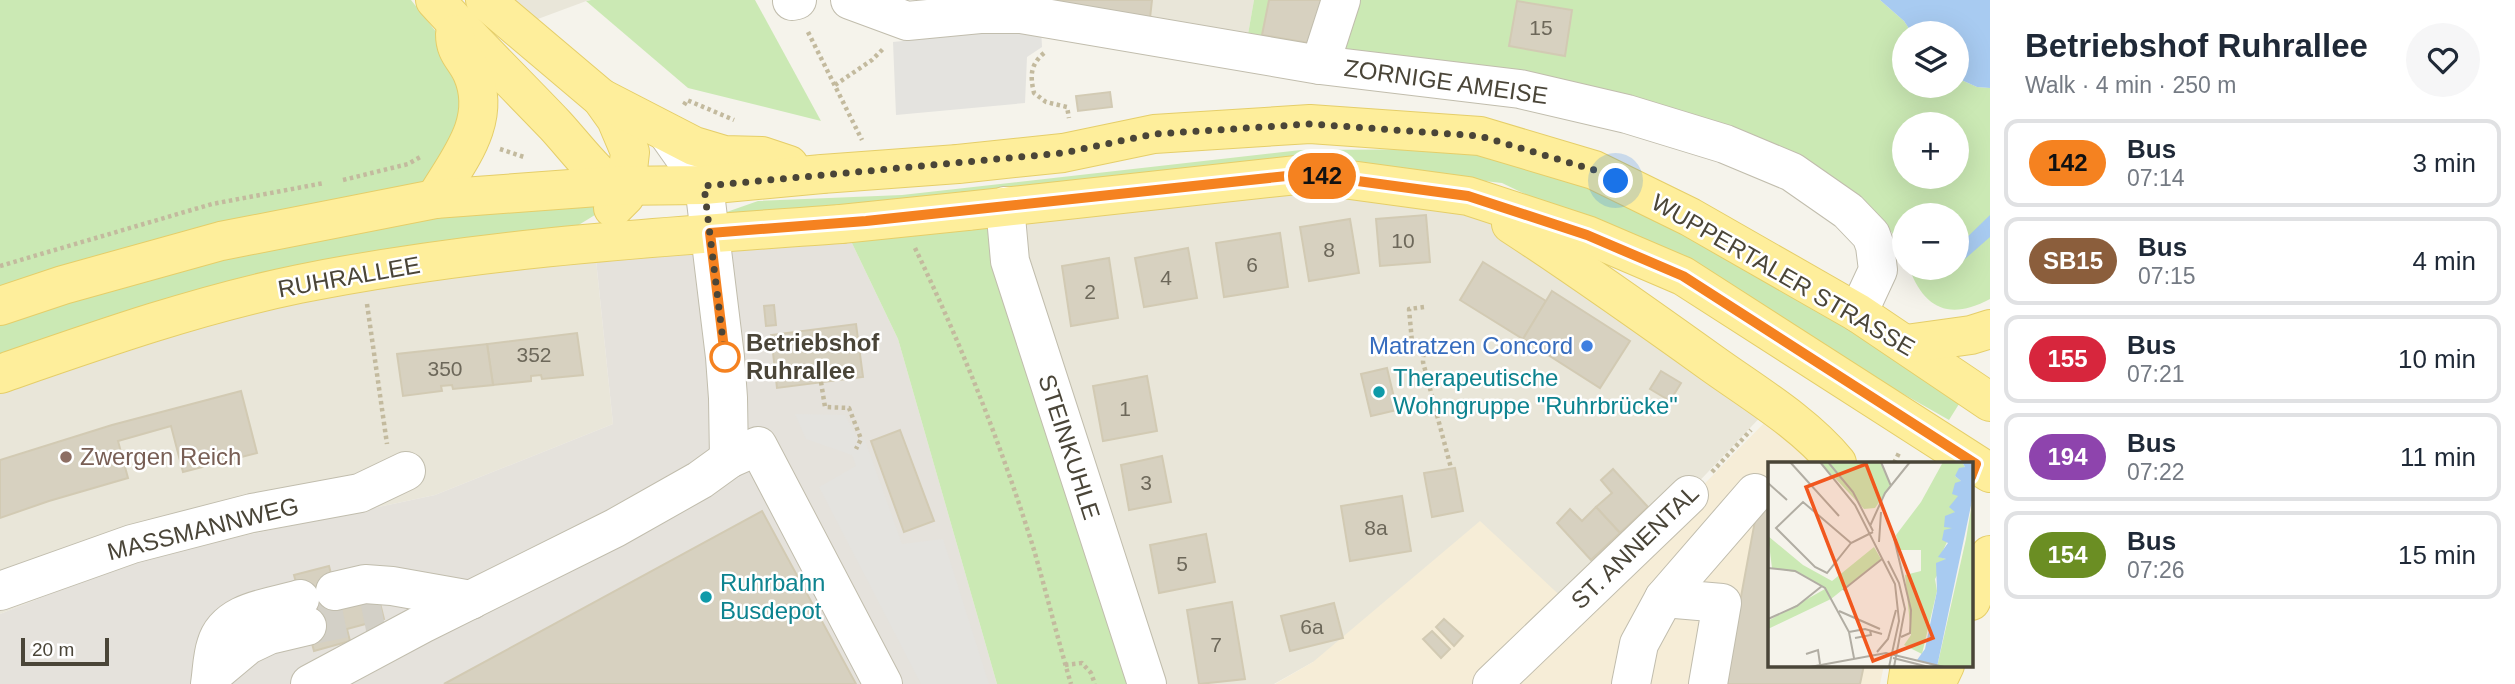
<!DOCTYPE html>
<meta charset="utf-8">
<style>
body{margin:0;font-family:Helvetica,sans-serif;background:#f6f6f7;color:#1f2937;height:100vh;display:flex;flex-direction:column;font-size:26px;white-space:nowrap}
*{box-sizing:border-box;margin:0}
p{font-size:23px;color:#747a83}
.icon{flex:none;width:38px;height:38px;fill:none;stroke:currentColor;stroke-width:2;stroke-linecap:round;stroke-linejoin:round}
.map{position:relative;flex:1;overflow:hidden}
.sheet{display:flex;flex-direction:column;background:#fff;width:525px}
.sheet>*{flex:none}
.badge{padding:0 14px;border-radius:23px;font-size:24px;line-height:46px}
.fabs{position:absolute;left:1892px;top:21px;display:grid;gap:14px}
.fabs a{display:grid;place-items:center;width:77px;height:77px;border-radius:50%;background:#fff;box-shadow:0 7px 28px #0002;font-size:35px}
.scale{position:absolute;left:21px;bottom:18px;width:88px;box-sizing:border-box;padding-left:7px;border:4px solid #4a4538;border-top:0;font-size:19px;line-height:24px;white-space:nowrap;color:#4a4538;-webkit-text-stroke:5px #fff;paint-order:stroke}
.you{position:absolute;width:35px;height:35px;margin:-18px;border:5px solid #fff;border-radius:50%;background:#1a73e8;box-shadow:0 0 0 10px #1a73e833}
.map>.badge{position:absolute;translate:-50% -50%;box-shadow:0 0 0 4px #fff}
.round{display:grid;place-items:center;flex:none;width:74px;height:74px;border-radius:37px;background:#f6f6f7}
.headline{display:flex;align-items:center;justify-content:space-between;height:119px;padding:0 35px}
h1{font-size:33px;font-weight:700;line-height:52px}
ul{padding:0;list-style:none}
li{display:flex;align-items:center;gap:21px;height:88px;margin:0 14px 10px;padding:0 21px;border:4px solid #e0e1e3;border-radius:14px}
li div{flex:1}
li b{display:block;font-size:26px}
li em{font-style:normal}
li .badge{min-width:77px;font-weight:700;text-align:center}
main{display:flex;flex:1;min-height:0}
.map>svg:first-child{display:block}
</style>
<main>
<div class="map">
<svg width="1990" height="684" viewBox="0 0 1990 684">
<rect width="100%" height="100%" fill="#f5f3eb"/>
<g fill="#e9e6d9">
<path d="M489 0H589L519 26Z"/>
<path d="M983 0H1254L1247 40Z"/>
<path d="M1311 181 1467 199 1770 407 1687 494 1568 603 1313 662 1274 684H1141L1004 215Z"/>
<path d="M595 250 613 424 435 495 143 557 0 614V375L231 301Z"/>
</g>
<g fill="#f6edd7">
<path d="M1770 417 1820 463H1770V665H1884L1880 684H1508Z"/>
<path d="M1480 521 1568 603 1483 684H1275L1313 662Z"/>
</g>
<path fill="#e5e2dc" d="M850 239 898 339 997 684H0V614L143 557 435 495 613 424 595 250Z"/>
<g fill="#cbe9b4" fill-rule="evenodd">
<path d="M0 0H411L470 75 435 196 0 303Z"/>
<path d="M591 0H755L821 121 688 88 586 1Z"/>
<path d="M1254 0H1880L1904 21 1912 33H1904V86H1956L1957 78 1977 87 1990 88V299C1950 320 1925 310 1909 268H1956V215H1904V253C1881 204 1837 187 1792 161L1247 40ZM1904 124H1956V177H1904Z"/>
<path d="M1470 149 1588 177 1964 396 1949 420 1685 270 1502 183 1305 161 904 200 718 215 758 201 902 195 1301 150Z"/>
<path d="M537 196 608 207 572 229 0 373V309L64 287Z"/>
<path d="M1004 215 1144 684H997L898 339 850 239Z"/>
</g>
<g fill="#e4e3df">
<path d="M1041 27 1042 47 1027 57 1025 103 896 115 893 42Z"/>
<path d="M795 414 845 415 858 439 865 440 902 544 943 539 989 684H921L819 487 856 466 852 455 806 439Z"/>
</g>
<g fill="#a8cbf1">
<path d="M1880 0H1990V88L1977 87 1957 78 1956 33H1912L1904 21Z"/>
<path d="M1990 215V237L1957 266V247Z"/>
</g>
<g fill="#d7d1c0" stroke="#d2cab3" stroke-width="2">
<path d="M1031 0H1152L1150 18Z"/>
<path d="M1269 0H1322L1314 44 1262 35Z"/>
<path d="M1517 1 1572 10 1565 56 1509 46Z"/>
<path d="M1110 92 1112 107 1078 111 1076 96Z"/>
<path d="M1426 215 1430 262 1380 266 1376 219Z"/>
<path d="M1350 219 1359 273 1309 281 1300 227Z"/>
<path d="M1280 233 1288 287 1224 297 1216 243Z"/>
<path d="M1188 248 1197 298 1144 307 1135 258Z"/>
<path d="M1109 258 1118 318 1071 326 1062 266Z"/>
<path d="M1483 262 1546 301 1523 339 1460 300Z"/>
<path d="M1552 291 1630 341 1600 388 1523 339Z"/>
<path d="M774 305 776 325 766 326 764 306Z"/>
<path d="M856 324 863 377 777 388 771 335Z"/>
<path d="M577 333 583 375 542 379 541 375 531 376V381L493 385 487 344Z"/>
<path d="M487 344 493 385 453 389 452 385 441 386 442 391 403 396 397 354Z"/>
<path d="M1387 368 1397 410 1371 416 1361 374Z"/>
<path d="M1661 371 1681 383 1670 401 1650 389Z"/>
<path d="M1147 376 1157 431 1103 441 1093 386Z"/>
<path d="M241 391 257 453 183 472 171 426 118 441 128 478 49 501 0 518V460L112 425Z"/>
<path d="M900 430 934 521 904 532 871 441Z"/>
<path d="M1162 456 1171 502 1129 510 1121 465Z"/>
<path d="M1455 468 1463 511 1432 517 1424 473Z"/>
<path d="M1613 469 1648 507 1620 533 1596 507 1612 493 1601 480Z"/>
<path d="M1402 496 1411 551 1350 561 1341 506Z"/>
<path d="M1770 506V665H1864L1860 684H1725L1756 515Z"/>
<path d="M1596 507 1620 533 1591 560 1557 523 1570 509 1582 521Z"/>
<path d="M762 511 856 684H444Z"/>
<path d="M1206 534 1215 582 1159 593 1150 545Z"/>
<path d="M329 566 339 605 378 595 384 619 347 629 350 641 314 651 294 575Z"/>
<path d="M1232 602 1245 679 1199 684 1187 610Z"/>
<path d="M1334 603 1343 638 1290 651 1281 616Z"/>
<path d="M1444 619 1463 636 1454 646 1436 627Z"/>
<path d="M1432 631 1450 649 1441 658 1423 639Z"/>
</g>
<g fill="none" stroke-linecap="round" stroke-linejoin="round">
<path stroke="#d3d0c7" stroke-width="38" stroke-dasharray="38 19" stroke-linecap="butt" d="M307 626 382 611"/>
<defs>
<g id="minor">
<path d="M850 0 907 21 980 14H1021L1320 65 1520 89 1627 114 1725 144 1792 172 1848 211 1871 235 1875 246 1878 270 1858 313"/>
<path d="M792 1 797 0"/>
<path d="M1320 65 1341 0"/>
<path d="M668 134 704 185 725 357 728 398 729 459"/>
<path d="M1005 206 1010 261 1147 684"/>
<path d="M0 591 132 544 252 513 360 493 406 471"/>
<path d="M335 591 365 584 392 586 471 600"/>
<path d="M1664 598 1722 603 1708 684"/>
<path d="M212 675 248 645 269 635 307 626"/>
<path d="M210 684C212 671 212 657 216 645 226 610 270 608 300 599"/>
<path d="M310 684 422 624 615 528 700 480 729 459 758 446 883 684"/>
<path d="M1492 684 1689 495"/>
<path d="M1631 684 1639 644 1664 598 1755 493"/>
</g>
<g id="major">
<path d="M435 0C474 43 515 83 555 125 577 149 596 176 623 194"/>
<path d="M485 0 601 98 616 119 630 152 625 196 613 208"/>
<path d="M601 98 694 146 724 155 762 156 789 165"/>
<path d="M958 164 1063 153 1154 134 1310 124 1480 136 1594 170 1690 217 1858 313 1990 402"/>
<path d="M435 199C458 160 493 121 472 73 465 57 455 53 455 34"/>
<path d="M967 211 1306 174 1468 196 1587 235 1683 276 1990 473"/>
<path d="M1511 224C1580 269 1646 316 1713 364 1755 394 1804 423 1837 463"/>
<path d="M0 306 63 285 221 241 435 199 611 186 704 185 822 174"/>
<path d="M1906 344 1971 335 1990 329"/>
<path d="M0 374C98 340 197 305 299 284 477 248 659 237 841 224"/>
<path d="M1971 601 1990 555"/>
<path d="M1907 684 1910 665"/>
<path d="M1936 684 1945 665"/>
</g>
</defs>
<use href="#minor" stroke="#c1bdad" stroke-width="40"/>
<use href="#major" stroke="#e5ce69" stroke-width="40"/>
<g stroke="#c3ba9e" stroke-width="4.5" stroke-dasharray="3.5 3.5" stroke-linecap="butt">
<path d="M808 32 862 140"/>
<path d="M1044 53C1030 65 1030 76 1034 93L1046 102 1067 107 1069 118"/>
<path d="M835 85 872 60 884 48"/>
<path d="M684 105 687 100 734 120"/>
<path d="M500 149 524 157"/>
<path d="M343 180 408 164 422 156"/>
<path d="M915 248C962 346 1002 447 1034 550 1047 595 1058 640 1071 684"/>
<path d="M0 266 212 204 324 183"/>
<path d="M367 304 387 444"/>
<path d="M1424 307 1409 309 1412 342 1424 344 1423 362 1451 468"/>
<path d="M821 382 825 407 849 408 861 439 856 449"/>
<path d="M1894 463 1899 453"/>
<path d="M1712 472 1751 430"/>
<path d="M1065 665 1082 663 1091 673 1095 684"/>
</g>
<use href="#minor" stroke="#fff" stroke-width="38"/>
<use href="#major" stroke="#feee9b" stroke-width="38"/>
<defs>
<g id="major-bridge">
<path d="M822 174 958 164"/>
<path d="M841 224 967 211"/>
</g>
</defs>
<use href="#major-bridge" stroke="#e5ce69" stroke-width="40" stroke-linecap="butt"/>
<use href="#major-bridge" stroke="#feee9b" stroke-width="38"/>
</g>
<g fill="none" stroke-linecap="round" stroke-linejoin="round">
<defs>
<path id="line" d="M725 357 710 233 866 221 1306 174 1468 196 1587 235 1683 276 1976 464 1971 477"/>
</defs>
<use href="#line" stroke="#fff" stroke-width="16"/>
<use href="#line" stroke="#f58220" stroke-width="10"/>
<path stroke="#4a4538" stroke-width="7" stroke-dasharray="0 12.6" d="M725 357 704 186 1063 153 1154 134 1310 124 1480 136 1594 170 1616 181"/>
</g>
<circle fill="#3f7fe0" stroke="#fff" stroke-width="2.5" cx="1587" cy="346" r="7"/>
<circle fill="#fff" stroke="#f58220" stroke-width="3.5" cx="725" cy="357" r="14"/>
<g fill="#0f9aa8" stroke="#fff" stroke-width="2.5">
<circle cx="1379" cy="392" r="7"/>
<circle cx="706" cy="597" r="7"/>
</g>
<circle fill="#8d6e63" stroke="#fff" stroke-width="2.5" cx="66" cy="457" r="7"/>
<g text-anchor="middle" stroke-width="5" stroke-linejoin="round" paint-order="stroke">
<g font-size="21" fill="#6d685a">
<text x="1541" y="35">15</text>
<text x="1403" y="248">10</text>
<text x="1329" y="257">8</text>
<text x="1252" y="272">6</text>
<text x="1166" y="285">4</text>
<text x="1090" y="299">2</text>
<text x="534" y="362">352</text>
<text x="445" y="376">350</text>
<text x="1125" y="416">1</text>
<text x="1146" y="490">3</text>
<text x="1376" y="535">8a</text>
<text x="1182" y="571">5</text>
<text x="1312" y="634">6a</text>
<text x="1216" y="652">7</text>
</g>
<g font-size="24" fill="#4a4538" stroke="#fff">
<text transform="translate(1446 82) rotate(8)" y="8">ZORNIGE AMEISE</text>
<text transform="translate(1783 275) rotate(30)" y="8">WUPPERTALER STRASSE</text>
<text transform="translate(349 277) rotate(-10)" y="8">RUHRALLEE</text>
<text transform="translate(1069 447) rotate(72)" y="8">STEINKUHLE</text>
<text transform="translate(203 529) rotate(-14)" y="8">MASSMANNWEG</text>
<text transform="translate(1635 547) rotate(-44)" y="8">ST. ANNENTAL</text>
</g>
<g font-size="24" font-weight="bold" fill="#4a4538" stroke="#fff" text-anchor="start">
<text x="746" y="351">Betriebshof<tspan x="746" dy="28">Ruhrallee</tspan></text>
</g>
<g font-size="24" fill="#366cbe" stroke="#fff" text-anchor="end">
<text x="1573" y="354">Matratzen Concord</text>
</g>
<g font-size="24" fill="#0d838f" stroke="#fff" text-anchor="start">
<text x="1393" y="386">Therapeutische<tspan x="1393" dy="28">Wohngruppe "Ruhrbrücke"</tspan></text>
<text x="720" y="591">Ruhrbahn<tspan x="720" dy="28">Busdepot</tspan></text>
</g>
<g font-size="24" fill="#785e54" stroke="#fff" text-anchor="start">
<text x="80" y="465">Zwergen Reich</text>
</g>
</g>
<g transform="translate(1768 462)">
<rect width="205" height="205" fill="#f5f3eb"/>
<path d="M52 0H113L123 24 107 46 96 47ZM175 0H194L197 5 187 14 193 19 187 50 178 58 185 67 172 95 178 97 167 117 169 129 154 192 136 183 143 173 137 113 153 109V88H131L128 73 153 40ZM205 35V205H169L198 77ZM0 74 35 103 64 119 106 85 113 97 63 137 0 167V159L57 127 32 111 4 106Z" fill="#cbe9b4"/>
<path d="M194 0H205V34L169 205 149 198 157 187 169 129 168 101 178 97 170 95 180 81 174 78 176 68 184 66 176 65 177 54 187 50 181 45 190 34 184 32 187 21 193 19 187 14 191 6 197 5Z" fill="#a8cbf1"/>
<path fill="none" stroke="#b1ada3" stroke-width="2" d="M22 0 71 54M52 0 87 43 127 122 131 159 121 205M60 0 85 30 105 69M113 0 123 24M0 21 19 38M102 64 117 31 142 0M125 72 143 148 142 171 133 175M111 80 113 50M83 81 35 40 8 66 47 105 59 111 83 81 105 70M120 99 131 121 137 147 126 205M0 106 27 109 57 126 81 170 86 196M75 128 114 97M71 149 112 167M0 157 29 144 54 124M81 170 97 167 114 172M87 176 103 173 102 168M109 190 120 177 128 148M38 192 50 188 52 202M125 196 161 205M42 205 118 191 176 205"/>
<path fill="#f1571e" fill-opacity="0.15" stroke="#f1571e" stroke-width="3.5" d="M98 2 165 176 105 199 38 25Z"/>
<rect width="205" height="205" fill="none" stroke="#4a4538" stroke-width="3.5"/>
</g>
</svg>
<div class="fabs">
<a><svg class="icon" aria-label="layers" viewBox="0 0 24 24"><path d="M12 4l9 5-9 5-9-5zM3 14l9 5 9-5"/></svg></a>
<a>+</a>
<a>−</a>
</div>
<div class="scale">20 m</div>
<div class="you" style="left:1616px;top:181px"></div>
<b class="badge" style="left:1322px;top:176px;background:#f58220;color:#111">142</b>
</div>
<section class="sheet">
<div class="headline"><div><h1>Betriebshof Ruhrallee</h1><p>Walk · 4 min · 250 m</p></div><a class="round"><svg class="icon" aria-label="heart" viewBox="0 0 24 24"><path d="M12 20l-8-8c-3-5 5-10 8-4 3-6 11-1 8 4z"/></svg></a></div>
<ul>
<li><span class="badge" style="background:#f58220;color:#111">142</span><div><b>Bus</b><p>07:14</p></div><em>3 min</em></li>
<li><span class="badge" style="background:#8b5e3c;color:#fff">SB15</span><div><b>Bus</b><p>07:15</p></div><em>4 min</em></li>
<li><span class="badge" style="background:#d7263d;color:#fff">155</span><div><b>Bus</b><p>07:21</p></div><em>10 min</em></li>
<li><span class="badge" style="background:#8e44ad;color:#fff">194</span><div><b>Bus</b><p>07:22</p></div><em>11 min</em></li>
<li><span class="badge" style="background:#6b8e23;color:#fff">154</span><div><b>Bus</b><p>07:26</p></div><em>15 min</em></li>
</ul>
</section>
</main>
